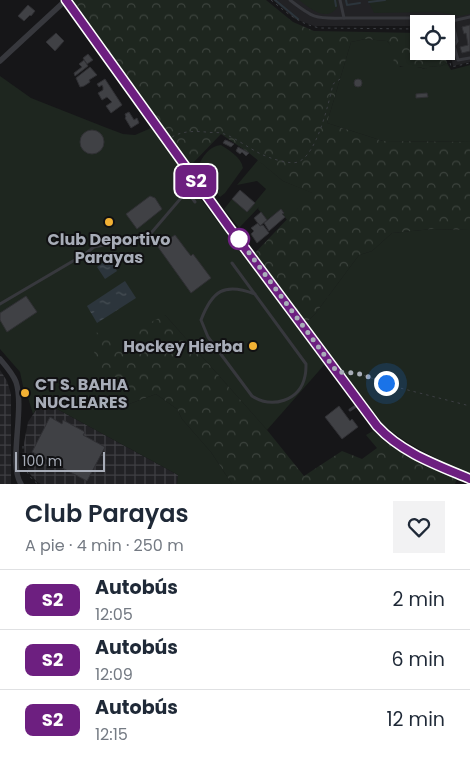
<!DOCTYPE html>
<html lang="es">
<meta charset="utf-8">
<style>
body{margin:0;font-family:Poppins,sans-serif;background:#f2f2f3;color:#1f2937;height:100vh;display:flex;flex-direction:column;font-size:19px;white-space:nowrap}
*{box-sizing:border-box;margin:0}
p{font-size:16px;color:#747a83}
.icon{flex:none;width:28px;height:28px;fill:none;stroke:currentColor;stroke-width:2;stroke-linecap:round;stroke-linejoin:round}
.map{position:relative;height:484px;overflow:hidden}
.panel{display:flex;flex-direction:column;background:#fff;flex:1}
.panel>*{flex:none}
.badge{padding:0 10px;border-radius:8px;font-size:18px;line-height:32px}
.buttons{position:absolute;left:410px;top:15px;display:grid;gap:10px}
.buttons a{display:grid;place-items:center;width:45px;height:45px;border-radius:0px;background:#fff;box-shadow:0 1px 4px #0004;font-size:25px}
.scale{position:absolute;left:15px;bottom:12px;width:90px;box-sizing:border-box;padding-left:5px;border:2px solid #a8adb8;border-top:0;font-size:14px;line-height:18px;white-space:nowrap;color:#a8adb8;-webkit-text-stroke:4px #111113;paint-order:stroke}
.you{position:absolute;width:25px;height:25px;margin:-12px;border:4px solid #fff;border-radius:50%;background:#1a73e8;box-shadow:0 0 0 8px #1a73e833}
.map>.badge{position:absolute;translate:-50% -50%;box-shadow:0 0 0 2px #fff}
.round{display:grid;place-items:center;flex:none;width:52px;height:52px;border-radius:0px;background:#f2f2f3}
.overview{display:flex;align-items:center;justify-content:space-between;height:85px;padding:0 25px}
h1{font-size:24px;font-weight:600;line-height:38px}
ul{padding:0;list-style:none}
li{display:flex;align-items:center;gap:15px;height:60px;padding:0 25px;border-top:1px solid #e0e1e3}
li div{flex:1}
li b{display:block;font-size:19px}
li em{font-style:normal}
li .badge{min-width:55px;font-weight:700;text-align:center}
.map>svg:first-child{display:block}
</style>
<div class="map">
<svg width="470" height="484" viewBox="0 0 470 484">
<defs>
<pattern id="industrial-grid" width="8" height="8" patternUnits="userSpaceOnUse" patternTransform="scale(1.25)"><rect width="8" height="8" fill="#222225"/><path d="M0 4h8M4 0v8" fill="none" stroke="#3f3f43"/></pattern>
<pattern id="forest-crowns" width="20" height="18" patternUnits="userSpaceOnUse" patternTransform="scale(1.25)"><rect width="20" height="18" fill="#1e261f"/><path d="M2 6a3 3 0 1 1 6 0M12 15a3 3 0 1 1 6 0" fill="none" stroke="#3c433d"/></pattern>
<pattern id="water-ripples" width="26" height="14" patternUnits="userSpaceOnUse" patternTransform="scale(1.25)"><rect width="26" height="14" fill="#2c353c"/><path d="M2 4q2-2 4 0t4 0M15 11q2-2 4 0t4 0" fill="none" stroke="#485056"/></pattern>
</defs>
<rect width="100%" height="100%" fill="#161618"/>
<path fill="#222225" d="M273 0H470V62L453 66 446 35V24H419V26H314L295 19Z"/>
<g fill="url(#industrial-grid)">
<path d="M0 370 7 381 11 394V484H0Z"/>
<path d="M43 404H48L178 475 177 484H41L37 482 30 474 25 463 24 443 28 422 38 407Z"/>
</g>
<g fill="#1e261f">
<path d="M299 0H337L338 6C328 23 310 9 299 0Z"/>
<path d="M368 0H470V14L460 16 438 12 374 13Z"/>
<path d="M365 39 387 41 393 48 400 67 408 65 426 69 428 66 439 67 447 63 451 70 470 65V142L383 141 327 123 351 42Z"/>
<path d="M0 76 31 98 107 128 123 134 135 135 151 128 195 188 194 190 242 254 244 253 325 364 267 430 165 315 129 404 156 394 177 409 182 419 211 452 232 484H177L178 475 48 404C40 404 37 408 33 414L26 391H24L20 372 0 349Z"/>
<path d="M221 145C230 151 241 157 243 168L225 193 220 197 198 167C202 157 209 146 221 145Z"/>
<path d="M258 160 283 181 313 193 287 220 282 214 284 212 281 209 267 220 258 209 259 207 239 228 224 209 232 199 247 212 266 189 257 181 237 185Z"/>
<path d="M432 229 470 230V474C440 460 407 446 383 424L306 323 315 314 359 255 372 251 392 233Z"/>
</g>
<g fill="url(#forest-crowns)">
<path d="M73 0H266L293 22 314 31 419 33V51H444L447 63 439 67 429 66 426 69C414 65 403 69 393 64 395 54 394 49 387 41L365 39 351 42 327 123 383 141 470 142V230L432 229 392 233 372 251 359 255 315 314 306 323 254 254 312 193 283 181 249 153 221 134 191 165Z"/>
<path d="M165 315 267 430 304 476 342 451 362 459 377 448 366 435 373 431C397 455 427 465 457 478L455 484H232L211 452 182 419 177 409 156 394 129 404 102 387 94 351 93 332 122 337Z"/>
</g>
<g fill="url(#water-ripples)">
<path d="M109 258 117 271 105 279 97 267Z"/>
<path d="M125 281 136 298 97 323 87 306Z"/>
</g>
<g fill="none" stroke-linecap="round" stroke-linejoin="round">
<g stroke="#2c353c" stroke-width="2">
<path d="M275 0 298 19"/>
<path d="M335 0 336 6"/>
<path d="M346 0 347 5 360 3"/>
<path d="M369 2 385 0"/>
</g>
</g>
<g fill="#404145" stroke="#303034">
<path d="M28 5 35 11 31 16 30 15 24 21 18 16Z"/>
<path d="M470 25V51L462 53 460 47 468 45 466 33 464 34 462 27Z"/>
<path d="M56 33 64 41 55 51 46 42Z"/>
<path d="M88 54 93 60 87 64 83 58Z"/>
<path d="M84 60 88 66 75 76 74 73 82 67 79 64Z"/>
<path d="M90 67 97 75 89 80 90 82 84 86 80 87 76 78Z"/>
<circle cx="358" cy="83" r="4"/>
<path d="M105 79 122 105 111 113 106 106 112 102 107 97 102 100 98 93 103 90V87L102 85 99 87 97 84Z"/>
<path d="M427 93 428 97 416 98V94Z"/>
<path d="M129 112 134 120 137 118 139 123 131 128 125 118 126 117 125 114Z"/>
<circle cx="92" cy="142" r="12"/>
<path d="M225 140 228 141 234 144 231 147 223 143Z"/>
<path d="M238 147 249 153 246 156 242 152 240 154 236 151Z"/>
<path d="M240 190 255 203 247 212 232 199Z"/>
<path d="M150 196 155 198 162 209 137 229 126 214Z"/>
<path d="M281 209 284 213 282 214 285 217 269 231 264 223Z"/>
<path d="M261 212 267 220 260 226 254 218Z"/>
<path d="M258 223 260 226 263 225 269 233 257 243 251 234 254 231 251 228Z"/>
<path d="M175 235 187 251 191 256 193 254 211 278 191 293 158 247V245L165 240 166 241Z"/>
<path d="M26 296 37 312 7 332 0 320V313Z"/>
<path d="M339 406 350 421 352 419 358 427 342 439 325 417Z"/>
<path d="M50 417 62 424 63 420 85 432 83 435 105 447 87 481 32 452Z"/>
</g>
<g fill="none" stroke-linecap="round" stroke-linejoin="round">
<g stroke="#3d3f44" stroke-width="1" stroke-dasharray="2.5 4" stroke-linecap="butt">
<path d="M271 0C287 13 299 24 320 28L419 29"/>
<path d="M446 44 451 67 470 63"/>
<path d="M172 137C182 131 194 131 206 132 210 133 216 132 221 133 235 137 248 148 261 154 269 158 290 165 298 162 317 155 329 102 333 84L343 77"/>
<path d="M345 373H357L400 388 470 406"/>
<path d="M23 446C23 462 24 474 38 484"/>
</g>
<g stroke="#37383d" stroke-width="3">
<path d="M290 0C313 18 315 19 344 18L340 0"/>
<path d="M344 18H437L452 21 470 17"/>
<path d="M452 21 457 41 454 46 458 60 470 58"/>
<path d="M242 243 248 239"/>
<path d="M232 263 306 364C306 367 306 372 305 376 300 401 272 409 252 396L208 337 201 320C212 291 224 282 255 294"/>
<path d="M0 304 85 254 94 247 118 242 124 239 134 241 145 237 152 232 187 191 195 202"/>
<path d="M350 410 359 404"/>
</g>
<g stroke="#37383d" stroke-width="5.5">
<path d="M0 61 66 0"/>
<path d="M0 359C6 366 13 374 16 382 25 409 8 464 21 484"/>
</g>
<path stroke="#37383d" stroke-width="8" d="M66 0 229 227 377 426C402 453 437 465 470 479"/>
</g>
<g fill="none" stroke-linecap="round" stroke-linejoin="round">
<defs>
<path id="line" d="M66 0 229 227 377 426C402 453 437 465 470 479"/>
</defs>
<use href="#line" stroke="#fff" stroke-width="11"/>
<use href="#line" stroke="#6d1f80" stroke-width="8"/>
<path stroke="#a8adb8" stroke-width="5" stroke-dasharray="0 9" d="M239 239 236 235 337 372 357 373 386 383"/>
</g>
<g fill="#f2b134" stroke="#111113" stroke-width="2">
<circle cx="109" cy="222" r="5"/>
<circle cx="253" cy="346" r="5"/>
<circle cx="25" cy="393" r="5"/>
</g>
<circle fill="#fff" stroke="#6d1f80" stroke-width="2.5" cx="239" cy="239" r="10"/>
<g text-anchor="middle" stroke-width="4" stroke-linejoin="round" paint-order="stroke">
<g font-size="16" font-weight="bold" fill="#a8adb8" stroke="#111113">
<text x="109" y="245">Club Deportivo<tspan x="109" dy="18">Parayas</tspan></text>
<text x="243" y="352" text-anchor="end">Hockey Hierba</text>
<text x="35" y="390" text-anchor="start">CT S. BAHIA<tspan x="35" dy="18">NUCLEARES</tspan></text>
</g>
</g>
</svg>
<div class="buttons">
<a><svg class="icon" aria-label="locate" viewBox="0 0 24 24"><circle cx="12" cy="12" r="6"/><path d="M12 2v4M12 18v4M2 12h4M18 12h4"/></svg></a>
</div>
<div class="scale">100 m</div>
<div class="you" style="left:386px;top:383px"></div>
<b class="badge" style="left:196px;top:181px;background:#6d1f80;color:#fff">S2</b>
</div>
<section class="panel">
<div class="overview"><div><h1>Club Parayas</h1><p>A pie · 4 min · 250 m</p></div><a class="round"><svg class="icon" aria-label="heart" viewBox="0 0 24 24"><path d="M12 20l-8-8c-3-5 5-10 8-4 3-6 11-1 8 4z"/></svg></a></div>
<ul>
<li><span class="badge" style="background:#6d1f80;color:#fff">S2</span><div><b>Autobús</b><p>12:05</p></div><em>2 min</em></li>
<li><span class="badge" style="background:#6d1f80;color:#fff">S2</span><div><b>Autobús</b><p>12:09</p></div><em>6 min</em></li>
<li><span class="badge" style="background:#6d1f80;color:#fff">S2</span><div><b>Autobús</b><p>12:15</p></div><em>12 min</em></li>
</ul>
</section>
